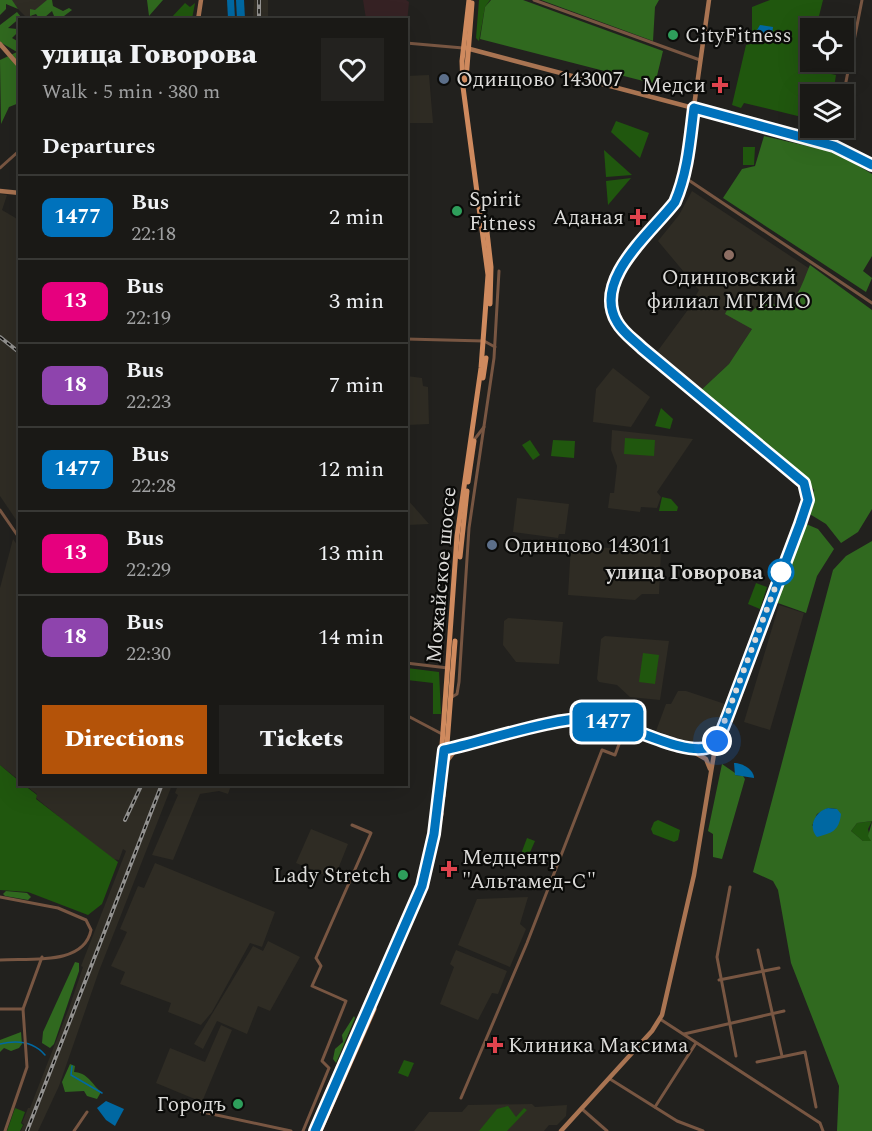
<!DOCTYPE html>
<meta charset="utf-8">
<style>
body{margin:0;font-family:Spectral,serif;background:#23221f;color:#f1f3f6;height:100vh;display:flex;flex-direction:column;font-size:22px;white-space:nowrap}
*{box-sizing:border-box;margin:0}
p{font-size:20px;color:#9fa0a1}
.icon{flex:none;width:33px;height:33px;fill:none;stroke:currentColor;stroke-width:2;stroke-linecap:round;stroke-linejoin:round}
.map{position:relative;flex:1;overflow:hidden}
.panel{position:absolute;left:18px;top:18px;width:390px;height:768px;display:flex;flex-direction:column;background:#1a1916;border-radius:0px;box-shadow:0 6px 24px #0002,0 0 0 2px #383835}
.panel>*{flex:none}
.badge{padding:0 12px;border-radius:9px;font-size:21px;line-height:39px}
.buttons{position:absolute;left:800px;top:18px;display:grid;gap:12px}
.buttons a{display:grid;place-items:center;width:54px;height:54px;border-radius:0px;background:#1a1916;box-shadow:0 6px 24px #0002,0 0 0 2px #383835;font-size:30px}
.you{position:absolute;width:30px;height:30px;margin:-15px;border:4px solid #fff;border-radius:50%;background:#1a73e8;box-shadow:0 0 0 9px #1a73e833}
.map>.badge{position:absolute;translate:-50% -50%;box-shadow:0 0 0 3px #fff}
h2{padding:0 24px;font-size:22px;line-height:54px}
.round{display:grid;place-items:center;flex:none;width:63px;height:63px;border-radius:0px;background:#23221f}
.headline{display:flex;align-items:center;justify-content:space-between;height:102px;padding:0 24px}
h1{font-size:28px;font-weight:800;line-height:45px}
.action{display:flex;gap:12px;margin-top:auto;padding:12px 24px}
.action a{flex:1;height:69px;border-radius:0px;background:#b45309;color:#fff;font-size:24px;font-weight:800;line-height:69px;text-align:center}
.action a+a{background:#23221f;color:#f1f3f6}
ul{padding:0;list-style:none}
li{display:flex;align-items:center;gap:18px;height:84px;padding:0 24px;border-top:2px solid #383835}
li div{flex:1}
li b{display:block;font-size:22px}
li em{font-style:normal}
li .badge{min-width:66px;font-weight:700;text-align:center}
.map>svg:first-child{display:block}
</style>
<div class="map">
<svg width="872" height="1131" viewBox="0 0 872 1131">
<rect width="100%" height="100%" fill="#22211e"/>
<path fill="#362224" d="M363 0H406L409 2 407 23 406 20 366 19Z"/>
<g fill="#2f2c24">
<path d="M9 0H49L28 19Z"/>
<path d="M254 0H268V19H253Z"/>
<path d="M429 75 433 123H407V76Z"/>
<path d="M692 191 810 269 800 292 786 310 752 329 729 364 699 392 654 356 687 311 699 290 658 241 679 215Z"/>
<path d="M0 194 7 195 2 210 19 220V524L0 496Z"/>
<path d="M613 368 650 397 631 427 593 422 596 389Z"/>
<path d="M407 376 422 378 423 386 428 387 429 424 407 425Z"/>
<path d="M612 430 693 439 657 492 661 497 657 508 641 507 640 512 608 508 610 493H614L617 466 611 450Z"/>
<path d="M517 498 569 504 565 534H559L558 538 513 532Z"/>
<path d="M407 499 429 524 407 525Z"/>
<path d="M13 539 20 549 19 780 0 765V588Z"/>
<path d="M571 545 661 552 659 594H642L635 600 568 595Z"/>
<path d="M779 605 804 613 770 730 744 722Z"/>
<path d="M508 618 563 622 559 664 516 662 503 645 504 621Z"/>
<path d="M605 636 669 641 660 700 630 697 617 685 599 682 597 679 601 639Z"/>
<path d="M678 691H686L725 704 714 736 698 745 656 731 666 704H671Z"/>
<path d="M25 785H172L99 971 59 1086 38 1131H21L24 1124 22 1123 28 1108H30L69 1008 83 967 81 966 126 851 123 849 119 860 111 859 36 798 37 794Z"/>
<path d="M178 785H231L228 794 219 791 200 794 173 860 152 855 178 795 175 793Z"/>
<path d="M311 829 348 844 334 879 296 863Z"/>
<path d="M155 863 275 912 262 947 250 943 212 1012 201 1025 168 1012 171 1003 120 984 125 972 111 966 127 932 120 929 138 886 144 888Z"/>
<path d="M528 897 520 924 526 929 510 967 458 945 477 899Z"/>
<path d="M268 941 300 957 270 1011 258 1006 247 1034 217 1021 203 1049 194 1044 253 946 263 951Z"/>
<path d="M456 950 507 971 498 994 492 993 478 1020 440 1004 454 967 450 964Z"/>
<path d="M221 1025 232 1030 202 1102 156 1083 170 1048 205 1062Z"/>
<path d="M532 1104 535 1107 567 1105 566 1116 557 1125H549L544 1131H414L429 1112H462L468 1105Z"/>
</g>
<g fill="#20570e">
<path d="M479 0H490L485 7 479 41 476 38Z"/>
<path d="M770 0H823L816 28H810L807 69 836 75 833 94H810V119L744 103 741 108 732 105 746 45 752 43V7Z"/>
<path d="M185 3 190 7 195 3 192 19 171 18Z"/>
<path d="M616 121 649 133 640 158 611 132Z"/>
<path d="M743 147H755L754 165H743Z"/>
<path d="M604 150 632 175 606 177Z"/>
<path d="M631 178 608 205 606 181Z"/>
<path d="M661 408 673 419 670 429 655 426Z"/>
<path d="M625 438 655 440 654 456 624 454Z"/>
<path d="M530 440 540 455 533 460 522 445Z"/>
<path d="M553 440 575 441 574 458 551 456Z"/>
<path d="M662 497 671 499 678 507 677 511H659Z"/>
<path d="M756 583 767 587 760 609 748 604Z"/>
<path d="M643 653 659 655 655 684 639 682Z"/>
<path d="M407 668 439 672 441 714H433V683L407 680Z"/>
<path d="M0 765 19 781 20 784 24 785 37 795 36 799 118 862 102 904 88 915 28 892 0 890Z"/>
<path d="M658 820 680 830 678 840 674 842 653 834 651 829 654 822Z"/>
<path d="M872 821 868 829 871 841H863L851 831 857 823Z"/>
<path d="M527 838 535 841 528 857 521 854Z"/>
<path d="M404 1060 414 1063 408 1077 398 1073Z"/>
<path d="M508 1106 516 1117 524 1108 527 1110 507 1131H479L497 1109Z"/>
<path d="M15 1108 25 1112 21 1123 23 1125 20 1131H7Z"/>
</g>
<g fill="#30691f" fill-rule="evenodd">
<path d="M0 0H12L18 9 6 4V9L0 15Z"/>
<path d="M47 0H52L53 6 63 11 69 8 72 10 64 16 65 19H48L54 16 52 11 45 17 39 18 36 14 30 16V9L35 10Z"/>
<path d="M147 0H163L149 16Z"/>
<path d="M491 0H523L663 51 655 84 480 39 485 7Z"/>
<path d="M541 0H659L655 7 653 41Z"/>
<path d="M17 12 21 17 8 28 17 29V33L12 38 19 42V103L9 107 1 124 0 60 17 52 0 42V25Z"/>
<path d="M764 136 837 153 872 174V256L863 271 872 278 866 292 723 198 742 169 755 166Z"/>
<path d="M810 265 872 310V509L858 532 841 543 826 524 808 513 814 490 804 476 699 392 729 364 752 329 725 314 729 306 734 304 751 312 766 299 781 309C797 305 804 278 810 265Z"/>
<path d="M806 524 818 529 834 549 817 576 806 613 775 602Z"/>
<path d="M872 541V821L857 823 851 831 863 841H871L868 836 872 822V1131H837L839 1086 791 963 778 890 773 881 753 872 833 570 846 556ZM828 808 837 809 812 826 817 814Z"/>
<path d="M722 764 735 773V775L743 776 745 779 722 859 713 857V834L708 831Z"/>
<path d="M6 891 27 893 31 897 28 900 5 896 3 894Z"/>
<path d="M75 962 79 963V971L54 1044 50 1048 42 1043 43 1032Z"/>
<path d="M354 1016 355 1018 336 1063 333 1059 335 1049 343 1042 342 1035Z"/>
<path d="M21 1032 22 1044 19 1048 11 1051 4 1048 0 1052V1040Z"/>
<path d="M70 1064 75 1066 74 1072C88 1073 91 1083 101 1092L97 1099 87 1096 84 1091 65 1092 62 1082Z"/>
</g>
<g fill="#0068a2">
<path d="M227 0H234L235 19H228Z"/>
<path d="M236 0H244L245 19H237Z"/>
<path d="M760 25 773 27 772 34 761 38 757 30Z"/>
<path d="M734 763C743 763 754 770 754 778L735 775Z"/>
<path d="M828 808 837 809 841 814C839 831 832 833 817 837 807 826 816 811 828 808Z"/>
<path d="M106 1101 124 1109 115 1126 106 1120 97 1108Z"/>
</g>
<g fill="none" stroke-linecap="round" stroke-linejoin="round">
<g stroke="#0068a2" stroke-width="1.5">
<path d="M0 1044C17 1040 33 1041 45 1055"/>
<path d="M72 1066 71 1075 102 1093"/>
</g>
<g stroke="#785642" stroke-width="3">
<path d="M534 0 700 60"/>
<path d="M406 43 463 48"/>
<path d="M843 97 862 0"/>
<path d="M834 145 837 128"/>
<path d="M0 168 20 150"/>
<path d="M684 177 872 303"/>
<path d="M406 339 484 341 495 347"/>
<path d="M474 440 484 427"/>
<path d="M0 510 20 539"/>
<path d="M406 663 448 668"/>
<path d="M452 697 457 694 459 682 469 528 494 358 499 271"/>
<path d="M406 715 442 734"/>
<path d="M730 887 717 957 736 1056"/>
<path d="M0 897 58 908 86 920 91 930C84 966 29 958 0 960"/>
<path d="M758 950 782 1056"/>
<path d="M719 980 779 968"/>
<path d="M0 1009H23"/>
<path d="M660 1019 820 1123 823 1131"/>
<path d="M684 1034 784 1011"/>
<path d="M757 1062 805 1052 816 1107"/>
<path d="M610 1079 677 1121 703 1131"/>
<path d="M461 1098 527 943 602 750 615 755 625 728"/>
<path d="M655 1107 696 1043"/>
<path d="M582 1109 607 1131"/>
<path d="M198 1111 291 1131"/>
<path d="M5 1131 27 1067 23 1009 42 957"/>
<path d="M74 1131 87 1112"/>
<path d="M303 1131 329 1068 322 1061 346 1001 312 986 321 966 316 958 371 833 352 825"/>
</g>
<g stroke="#a97452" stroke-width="4.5">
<path d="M198 20 201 0"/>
<path d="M0 44 20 67"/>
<path d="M466 48 834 145 872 165"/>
<path d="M0 191 20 193"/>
<path d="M445 750 552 724 594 719 688 749 706 759 710 769"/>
<path d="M693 750 709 748 718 740"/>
<path d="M447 761 457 748"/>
<path d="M561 1131 652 1031 662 1015 694 875 714 754 808 500 807 491 800 480 622 329C610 313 607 297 615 278L675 202 684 177 709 0"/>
</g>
<g stroke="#cf8a5e" stroke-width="5">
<path d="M466 80 472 3"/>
<path d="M487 232 491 267 490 304"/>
<path d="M483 378 486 358"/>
<path d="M468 482 474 441"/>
<path d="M460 557 467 491"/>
<path d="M443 796 455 641"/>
<path d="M426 884 441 814"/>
<path d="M315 1131 419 894 430 855 437 815 457 536 481 368 488 275 463 87 462 61 469 0"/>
<path d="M320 1131 374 1009"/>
</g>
<defs>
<g id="rail">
<path d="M259 0V20"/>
<path d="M0 337 20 353"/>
<path d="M125 820 142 784"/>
<path d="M27 1131 162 784"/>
</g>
</defs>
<use href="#rail" stroke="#92918f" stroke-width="4"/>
<use href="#rail" stroke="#0b0b09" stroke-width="1.5" stroke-dasharray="4.5" stroke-linecap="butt"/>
</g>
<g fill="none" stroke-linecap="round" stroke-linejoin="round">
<defs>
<path id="line" d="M315 1131 422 886 434 834 444 750C483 742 559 715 596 719 628 723 683 757 710 747L719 738 728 715 800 524 808 500 804 483 642 348C634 340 623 333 617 322 592 280 651 233 675 202 688 172 690 139 694 108L834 146 872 165"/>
</defs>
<use href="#line" stroke="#fff" stroke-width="14"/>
<use href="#line" stroke="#0072bc" stroke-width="9"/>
<path stroke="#dcdbd9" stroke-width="6" stroke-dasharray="0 10.8" d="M717 741 781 572"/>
</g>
<g fill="#2e9e5b" stroke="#0b0b09" stroke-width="2">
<circle cx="673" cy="35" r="6"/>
<circle cx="457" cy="211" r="6"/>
<circle cx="403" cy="875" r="6"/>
<circle cx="238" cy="1104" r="6"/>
</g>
<g fill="#5c6f8a" stroke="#0b0b09" stroke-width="2">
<circle cx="444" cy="79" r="6"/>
<circle cx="492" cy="545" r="6"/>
</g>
<g fill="#e0444e" stroke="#0b0b09" stroke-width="2">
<path d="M717 76h6v6h6v6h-6v6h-6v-6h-6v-6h6z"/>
<path d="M635 208h6v6h6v6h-6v6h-6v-6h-6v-6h6z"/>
<path d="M446 860h6v6h6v6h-6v6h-6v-6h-6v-6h6z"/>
<path d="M492 1036h6v6h6v6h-6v6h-6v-6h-6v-6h6z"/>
</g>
<circle fill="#8d6e63" stroke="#0b0b09" stroke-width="2" cx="729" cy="255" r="6"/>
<circle fill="#fff" stroke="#0072bc" stroke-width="3" cx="781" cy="572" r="12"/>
<g text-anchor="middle" stroke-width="4.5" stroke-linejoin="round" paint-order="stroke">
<g font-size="21" fill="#dcdbd9" stroke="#0b0b09" text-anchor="start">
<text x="685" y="42">CityFitness</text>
<text x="456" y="86">Одинцово 143007</text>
<text x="706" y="92" text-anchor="end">Медси</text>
<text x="469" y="206">Spirit<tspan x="469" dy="24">Fitness</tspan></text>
<text x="624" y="224" text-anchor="end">Аданая</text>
<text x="729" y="284" text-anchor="middle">Одинцовский<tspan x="729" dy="24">филиал МГИМО</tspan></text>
<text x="504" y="552">Одинцово 143011</text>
<text x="462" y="864">Медцентр<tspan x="462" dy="24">"Альтамед-С"</tspan></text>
<text x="391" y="882" text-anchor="end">Lady Stretch</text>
<text x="508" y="1052">Клиника Максима</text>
<text x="226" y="1111" text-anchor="end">Городъ</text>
</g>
<g font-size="21" font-weight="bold" fill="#dcdbd9" stroke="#0b0b09" text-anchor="end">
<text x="763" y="579">улица Говорова</text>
</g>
<g font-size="21" fill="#dcdbd9" stroke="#0b0b09">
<text transform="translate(441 575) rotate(-85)" y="7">Можайское шоссе</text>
</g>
</g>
</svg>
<div class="buttons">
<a><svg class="icon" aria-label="locate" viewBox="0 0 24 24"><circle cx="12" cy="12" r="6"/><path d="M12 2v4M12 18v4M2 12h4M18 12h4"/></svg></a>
<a><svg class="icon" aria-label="layers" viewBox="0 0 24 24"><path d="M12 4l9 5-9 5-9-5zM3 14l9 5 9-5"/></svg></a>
</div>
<div class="you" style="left:717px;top:741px"></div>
<b class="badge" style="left:608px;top:722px;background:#0072bc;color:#fff">1477</b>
<section class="panel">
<div class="headline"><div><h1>улица Говорова</h1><p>Walk · 5 min · 380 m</p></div><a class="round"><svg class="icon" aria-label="heart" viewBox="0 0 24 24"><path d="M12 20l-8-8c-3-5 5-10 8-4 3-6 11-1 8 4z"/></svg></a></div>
<h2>Departures</h2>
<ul>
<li><span class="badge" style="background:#0072bc;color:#fff">1477</span><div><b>Bus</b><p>22:18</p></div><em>2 min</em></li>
<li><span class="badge" style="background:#e6007e;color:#fff">13</span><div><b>Bus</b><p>22:19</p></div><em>3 min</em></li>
<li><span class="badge" style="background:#8e44ad;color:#fff">18</span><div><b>Bus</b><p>22:23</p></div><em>7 min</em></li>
<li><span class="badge" style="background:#0072bc;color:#fff">1477</span><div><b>Bus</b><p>22:28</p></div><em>12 min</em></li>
<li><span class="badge" style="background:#e6007e;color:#fff">13</span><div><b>Bus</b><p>22:29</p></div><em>13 min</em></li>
<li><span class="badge" style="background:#8e44ad;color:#fff">18</span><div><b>Bus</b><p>22:30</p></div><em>14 min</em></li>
</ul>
<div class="action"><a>Directions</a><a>Tickets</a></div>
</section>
</div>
